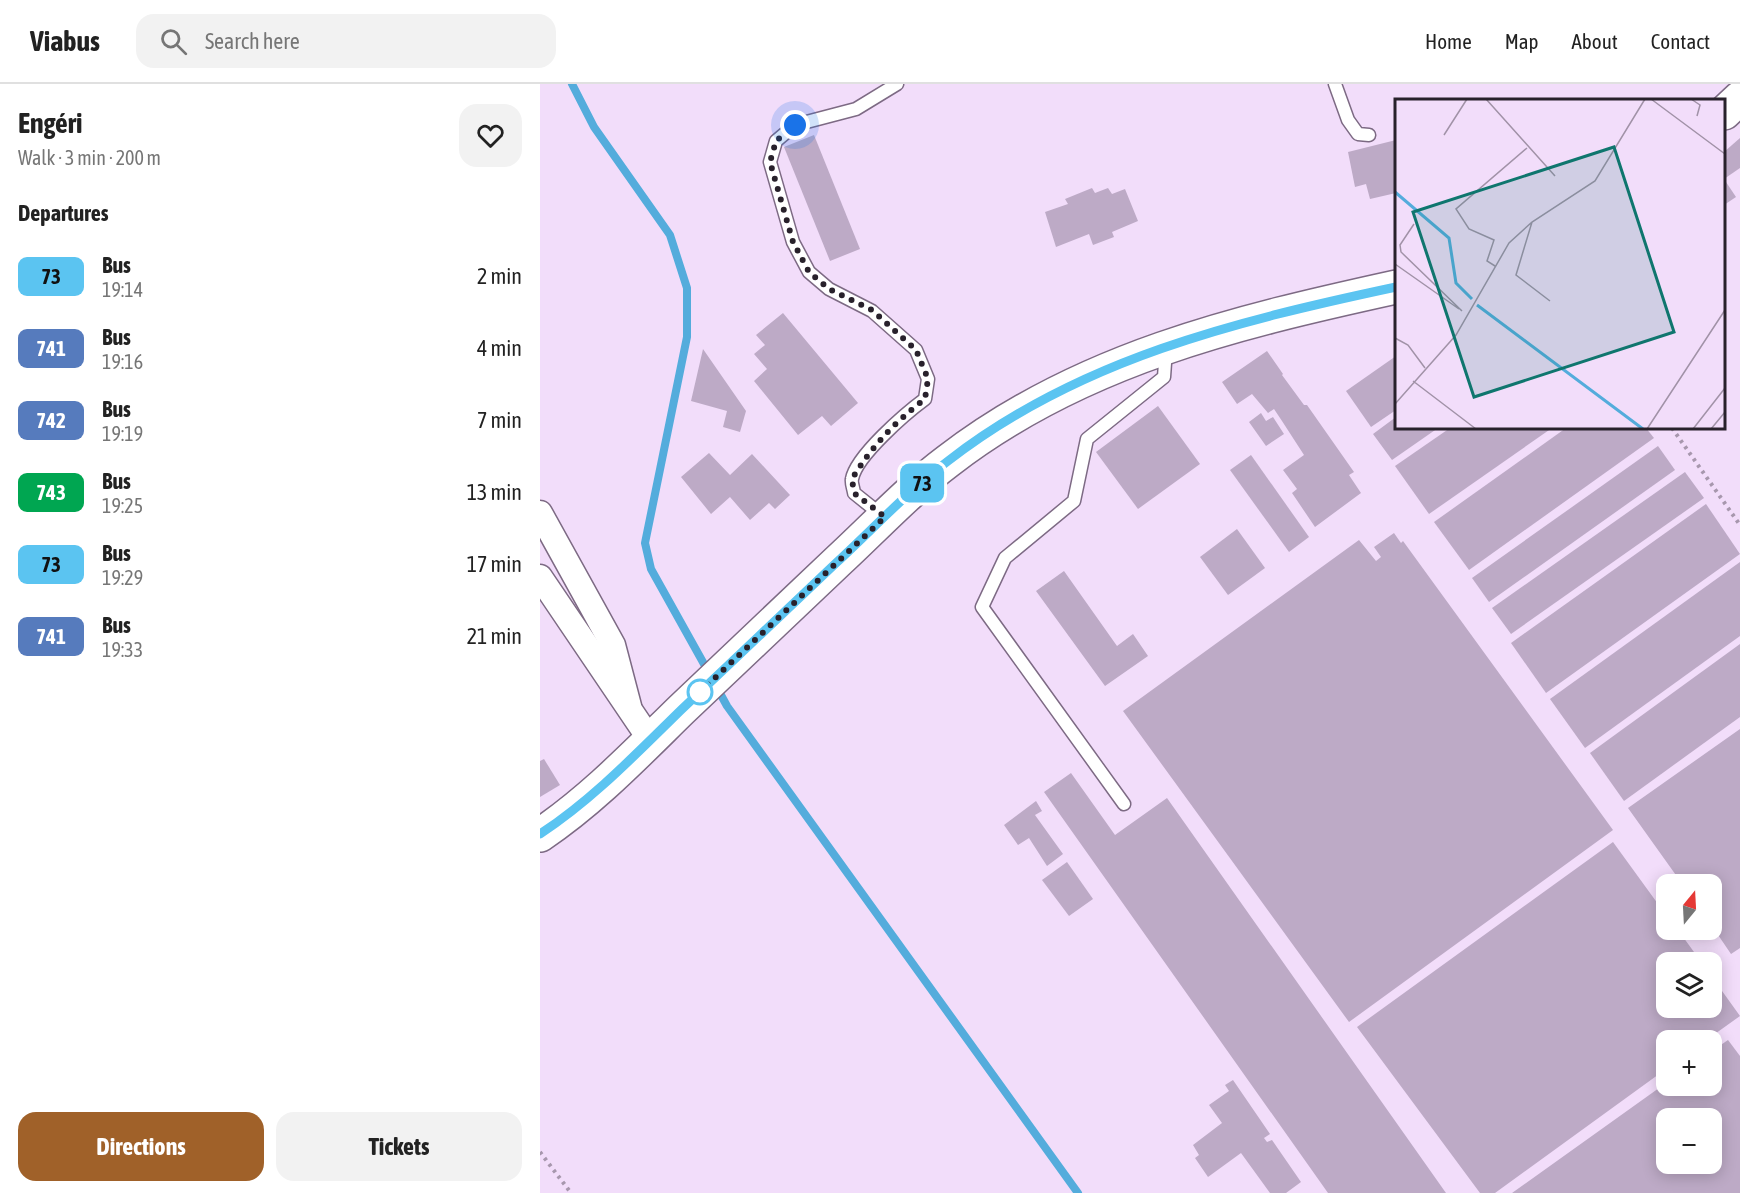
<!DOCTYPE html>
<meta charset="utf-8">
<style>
body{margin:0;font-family:"Asap Condensed",sans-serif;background:#f2f2f2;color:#222;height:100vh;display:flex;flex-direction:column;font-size:22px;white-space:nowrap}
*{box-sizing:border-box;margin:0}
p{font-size:20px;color:#767676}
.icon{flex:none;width:33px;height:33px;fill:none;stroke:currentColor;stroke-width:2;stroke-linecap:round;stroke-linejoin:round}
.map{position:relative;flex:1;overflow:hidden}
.sheet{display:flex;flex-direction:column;background:#fff;width:540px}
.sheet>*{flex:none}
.badge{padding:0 12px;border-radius:9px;font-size:21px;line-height:39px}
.needle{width:39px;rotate:18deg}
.tools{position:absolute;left:1116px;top:790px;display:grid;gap:12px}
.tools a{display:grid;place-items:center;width:66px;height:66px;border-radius:12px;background:#fff;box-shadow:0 3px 15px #0003;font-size:30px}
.you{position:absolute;width:30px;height:30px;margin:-15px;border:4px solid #fff;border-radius:50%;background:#1a73e8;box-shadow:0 0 0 9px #1a73e833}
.map>.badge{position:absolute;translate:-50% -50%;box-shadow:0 0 0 3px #fff}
h2{padding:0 18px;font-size:22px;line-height:54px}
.round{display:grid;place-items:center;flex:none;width:63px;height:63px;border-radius:18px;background:#f2f2f2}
.overview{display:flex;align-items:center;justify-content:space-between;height:102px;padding:0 18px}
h1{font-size:28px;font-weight:700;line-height:45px}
.primary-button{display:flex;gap:12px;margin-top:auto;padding:12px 18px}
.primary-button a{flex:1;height:69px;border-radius:18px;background:#a06129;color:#fff;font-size:24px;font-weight:700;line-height:69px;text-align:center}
.primary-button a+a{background:#f2f2f2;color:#222}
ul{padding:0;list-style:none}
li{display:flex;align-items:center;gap:18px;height:72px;padding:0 18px}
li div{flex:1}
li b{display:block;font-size:22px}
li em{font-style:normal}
li .badge{min-width:66px;font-weight:700;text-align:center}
header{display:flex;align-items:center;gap:36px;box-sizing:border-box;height:84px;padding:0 30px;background:#fff;border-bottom:2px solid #e0e0e0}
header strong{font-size:28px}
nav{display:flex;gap:33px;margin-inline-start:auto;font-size:21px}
.search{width:420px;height:54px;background:#f2f2f2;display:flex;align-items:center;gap:15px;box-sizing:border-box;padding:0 21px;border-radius:18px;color:#767676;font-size:22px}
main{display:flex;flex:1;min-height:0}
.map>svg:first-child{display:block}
</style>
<header>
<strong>Viabus</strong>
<div class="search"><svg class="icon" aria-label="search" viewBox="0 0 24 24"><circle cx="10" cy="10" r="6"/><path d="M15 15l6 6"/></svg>Search here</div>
<nav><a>Home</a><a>Map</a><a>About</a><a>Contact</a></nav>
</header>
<main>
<section class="sheet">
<div class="overview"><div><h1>Engéri</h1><p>Walk · 3 min · 200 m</p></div><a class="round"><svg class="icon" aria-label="heart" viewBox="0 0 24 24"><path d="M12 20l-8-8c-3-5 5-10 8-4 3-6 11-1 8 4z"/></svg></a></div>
<h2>Departures</h2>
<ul>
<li><span class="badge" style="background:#5bc4f1;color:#111">73</span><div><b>Bus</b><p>19:14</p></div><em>2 min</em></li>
<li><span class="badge" style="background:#567bbd;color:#fff">741</span><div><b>Bus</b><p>19:16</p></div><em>4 min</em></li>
<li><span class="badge" style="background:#567bbd;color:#fff">742</span><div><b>Bus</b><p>19:19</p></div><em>7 min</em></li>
<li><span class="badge" style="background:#00a651;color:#fff">743</span><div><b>Bus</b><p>19:25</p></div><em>13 min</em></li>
<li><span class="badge" style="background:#5bc4f1;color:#111">73</span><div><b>Bus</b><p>19:29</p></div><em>17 min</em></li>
<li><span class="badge" style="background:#567bbd;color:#fff">741</span><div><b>Bus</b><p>19:33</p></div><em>21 min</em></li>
</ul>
<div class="primary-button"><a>Directions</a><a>Tickets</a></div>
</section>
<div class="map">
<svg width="1200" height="1109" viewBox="0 0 1200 1109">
<rect width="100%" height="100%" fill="#f2ddfa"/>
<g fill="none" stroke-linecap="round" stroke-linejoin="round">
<g stroke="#54acdc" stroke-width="8">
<path d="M32 0 54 43 130 151 147 204V253L105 459 111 485 169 589"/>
<path d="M176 602 187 622 538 1109"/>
</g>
</g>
<g fill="#bdaac6" fill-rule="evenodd">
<path d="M274 51 320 165 290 177 244 63Z"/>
<path d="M1200 54V84L1184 95V68Z"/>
<path d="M856 56V109L830 115 826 100 815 103 808 68Z"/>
<path d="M1184 95 1196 113 1184 121Z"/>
<path d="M552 104 555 109 568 104 572 110 585 105 598 137 572 148 574 153 553 161 549 150 516 163 505 128 528 120 525 115Z"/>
<path d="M243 229 318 319 291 342 282 332 258 351 214 297 227 285 214 270 225 261 216 251Z"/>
<path d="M163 265 206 327 200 348 183 343 187 327 151 317Z"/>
<path d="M727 267 743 290 742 291 764 321H767L814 388 809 391 821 409 775 443 752 409 757 405 743 386 764 371 742 337 734 325 728 329 712 310 697 320 682 298Z"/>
<path d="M856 272V326L831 343 806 307Z"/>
<path d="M618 322 660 380 598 425 556 368Z"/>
<path d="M721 329 726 337 733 333 744 350 726 362 709 338Z"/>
<path d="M856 333V344H898L852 376 833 350Z"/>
<path d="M910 344H1012L889 430 855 382Z"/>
<path d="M1026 344H1106L1114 354 929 486 894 438Z"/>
<path d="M1118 362 1135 386 949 518 932 494Z"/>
<path d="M169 369 190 391 212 370 250 411 235 425 229 419 210 436 190 413 171 430 141 393Z"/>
<path d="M711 371 769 453 749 468 690 386Z"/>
<path d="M1145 388 1164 414 971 550 952 524Z"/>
<path d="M1166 420 1200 470 1006 609 971 559Z"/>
<path d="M697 445 725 484 688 511 660 473Z"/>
<path d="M854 449 861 459 863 457 1073 746 809 938 583 627 819 456 836 477 841 473 834 463Z"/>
<path d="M1200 478V552L1045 664 1010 615Z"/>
<path d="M524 487 577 562 593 550 608 572 565 602 496 507Z"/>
<path d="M1200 560V633L1084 717 1050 669Z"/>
<path d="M1200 645V864L1191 870 1172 842V801H1143L1088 724Z"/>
<path d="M4 675 20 701 0 713V677Z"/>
<path d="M531 689 575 751 627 714 906 1109H788L504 708Z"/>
<path d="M496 717 502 727 495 731 523 770 507 782 489 754 478 761 464 741Z"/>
<path d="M1073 758 1126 831V846H1138L1162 879H1126V924H1172V893L1200 932 1165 957H1126V985L955 1109H940L817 943Z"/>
<path d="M527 778 553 815 529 832 502 796Z"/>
<path d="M1188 956 1200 972V1109H972L1126 999V1002H1172V967ZM1126 1035H1172V1080H1126Z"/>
<path d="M693 996 730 1050 724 1054 727 1058 732 1056 761 1098 746 1109H730L701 1069 668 1093 655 1074 659 1071 653 1061 682 1039 669 1021 689 1007 685 1001Z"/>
</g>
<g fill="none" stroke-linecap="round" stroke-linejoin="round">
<defs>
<g id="service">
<path d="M795 0 808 36 818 50 829 51"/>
<path d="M344 433 314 409C314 406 311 399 312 395 316 372 366 329 385 315L388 295 376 266 332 227 289 205 269 188 253 158 230 78 236 57 255 41 316 25 357 0"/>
<path d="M584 720 442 523 465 474 534 417 547 355 624 293 626 265"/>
</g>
<g id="minor">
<path d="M0 429 73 561 89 622"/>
<path d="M0 493 111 657"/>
</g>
<g id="secondary">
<path d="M1184 29 1200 14"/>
<path d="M0 751C52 716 96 670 141 626 192 577 245 528 296 479 333 445 368 407 408 377 540 275 697 238 856 203"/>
</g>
</defs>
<use href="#service" stroke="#7d6a84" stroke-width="15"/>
<use href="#minor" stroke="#7d6a84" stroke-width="27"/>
<use href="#secondary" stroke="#7d6a84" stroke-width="36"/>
<g stroke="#a797ad" stroke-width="4" stroke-dasharray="3 4.5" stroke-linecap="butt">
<path d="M1132 344 1200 441"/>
<path d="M0 1068 31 1109"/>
</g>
<use href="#service" stroke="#fff" stroke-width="12"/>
<use href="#minor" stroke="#fff" stroke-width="24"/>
<use href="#secondary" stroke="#fff" stroke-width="33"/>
</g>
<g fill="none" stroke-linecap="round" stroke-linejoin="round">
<defs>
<path id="line" d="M0 750C52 716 96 670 141 626 192 577 245 528 296 479 333 445 368 407 408 377 539 275 697 237 856 203"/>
</defs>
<use href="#line" stroke="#fff" stroke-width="14"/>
<use href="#line" stroke="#5bc4f1" stroke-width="9"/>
<path stroke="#28212b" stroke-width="6" stroke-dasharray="0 10.8" d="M160 608 345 433 314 409 312 395C331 363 355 338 385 315L388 295 376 266 332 226 289 205 269 188 253 158 230 78 236 57 255 41"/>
</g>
<circle fill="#fff" stroke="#5bc4f1" stroke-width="3" cx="160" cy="608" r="12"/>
<g transform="translate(855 15)">
<rect width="330" height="330" fill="#f2ddfa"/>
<path fill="none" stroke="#54acdc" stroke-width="3" d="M0 93 54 139 61 184 77 200M82 206 248 330"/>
<path fill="none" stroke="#a192a7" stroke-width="1.5" d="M91 0 160 77M256 0 330 55M296 0 305 6 302 17M49 36 72 0M137 123 121 176 155 202M19 125 5 146 6 153 67 212M0 165 64 210M100 167 92 162 99 141 74 130 61 110 132 49M0 239 13 246 30 269M18 282 81 330M0 305 61 236 114 144 137 123 200 82 250 0M252 330 330 211M298 330 330 289M316 330 330 313"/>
<path fill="#0f766e" fill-opacity="0.15" stroke="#0f766e" stroke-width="3" d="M219 48 279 233 79 298 18 113Z"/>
<rect width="330" height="330" fill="none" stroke="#28212b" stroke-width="3"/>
</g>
</svg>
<div class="tools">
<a><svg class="needle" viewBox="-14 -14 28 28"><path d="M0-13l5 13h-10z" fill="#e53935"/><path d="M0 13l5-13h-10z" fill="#767676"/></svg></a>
<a><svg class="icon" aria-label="layers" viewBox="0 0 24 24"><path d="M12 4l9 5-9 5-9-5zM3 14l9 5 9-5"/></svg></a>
<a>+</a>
<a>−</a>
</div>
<div class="you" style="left:255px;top:41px"></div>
<b class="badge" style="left:382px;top:399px;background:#5bc4f1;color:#111">73</b>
</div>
</main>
